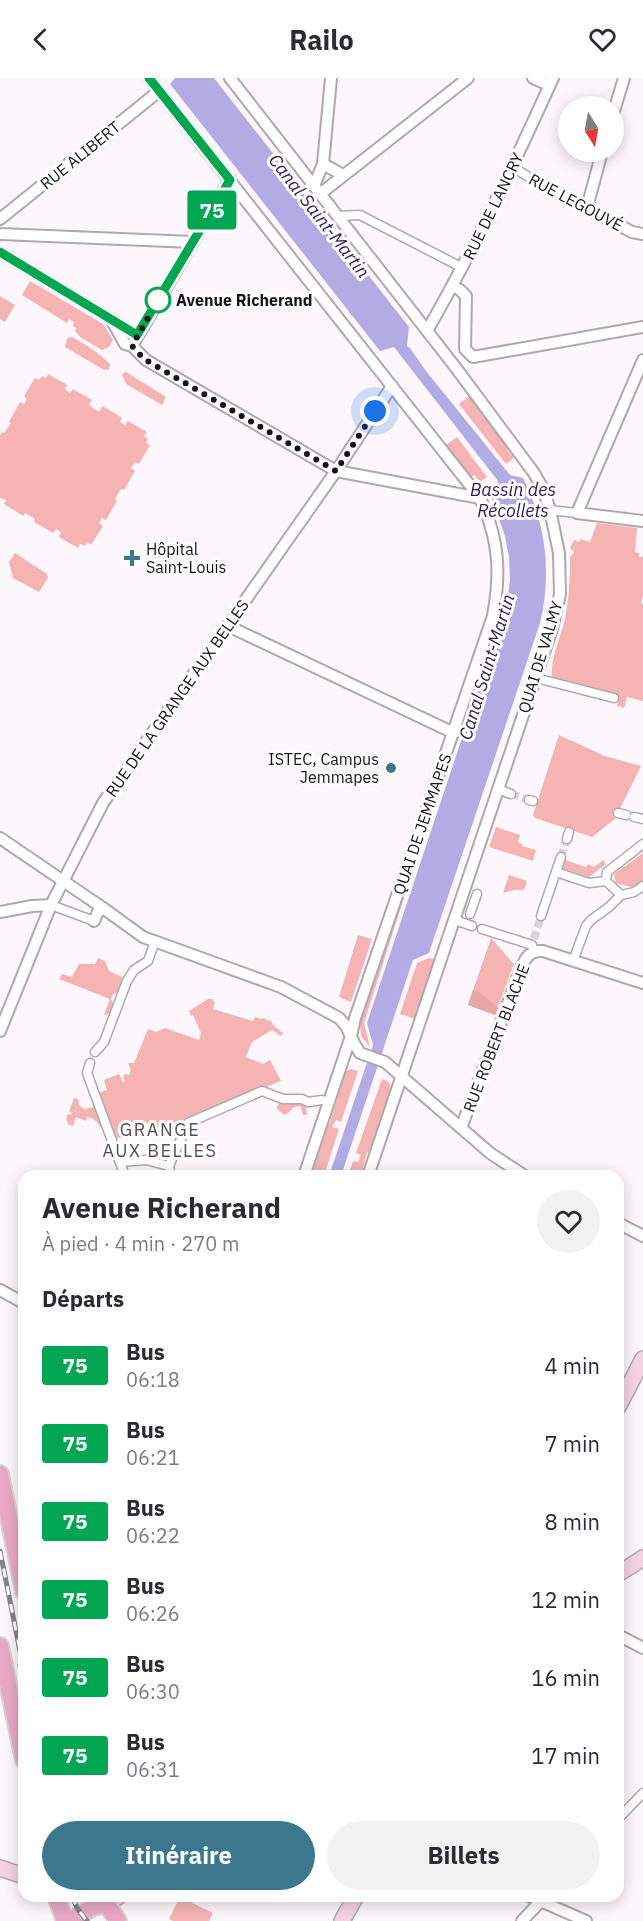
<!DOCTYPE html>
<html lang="fr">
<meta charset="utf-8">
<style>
body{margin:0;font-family:"IBM Plex Sans",sans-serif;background:#f2f2f3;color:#2b2b33;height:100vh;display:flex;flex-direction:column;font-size:22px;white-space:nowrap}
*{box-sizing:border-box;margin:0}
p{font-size:20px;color:#7c7c81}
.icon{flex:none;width:33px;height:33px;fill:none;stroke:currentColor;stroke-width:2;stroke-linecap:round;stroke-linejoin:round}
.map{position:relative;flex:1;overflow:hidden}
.side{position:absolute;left:18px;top:1092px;width:606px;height:732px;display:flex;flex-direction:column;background:#fff;border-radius:18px;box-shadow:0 3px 15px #0003}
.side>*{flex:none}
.badge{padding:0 12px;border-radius:4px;font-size:21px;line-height:39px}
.needle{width:39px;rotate:169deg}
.tools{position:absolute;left:558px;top:18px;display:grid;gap:12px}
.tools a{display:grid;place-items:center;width:66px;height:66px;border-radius:50%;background:#fff;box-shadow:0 3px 15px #0003;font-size:30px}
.you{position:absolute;width:30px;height:30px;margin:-15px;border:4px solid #fff;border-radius:50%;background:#1a73e8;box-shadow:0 0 0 9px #1a73e833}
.map>.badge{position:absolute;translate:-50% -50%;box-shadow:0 0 0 3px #fff}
h2{padding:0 24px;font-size:22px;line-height:54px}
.round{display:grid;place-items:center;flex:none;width:63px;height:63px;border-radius:32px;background:#f2f2f3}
.overview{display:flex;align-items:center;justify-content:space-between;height:102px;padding:0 24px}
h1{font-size:28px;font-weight:800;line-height:45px}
.primary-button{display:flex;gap:12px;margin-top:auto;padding:12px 24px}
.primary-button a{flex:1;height:69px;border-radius:36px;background:#3b788e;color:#fff;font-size:24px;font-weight:800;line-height:69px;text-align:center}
.primary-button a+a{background:#f2f2f3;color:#2b2b33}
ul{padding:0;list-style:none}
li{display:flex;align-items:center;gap:18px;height:78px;padding:0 24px}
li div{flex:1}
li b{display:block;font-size:22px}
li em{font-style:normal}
li .badge{min-width:66px;font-weight:700;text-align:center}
header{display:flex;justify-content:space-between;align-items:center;height:78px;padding:0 24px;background:#fff;font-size:27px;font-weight:800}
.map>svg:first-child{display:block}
</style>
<header><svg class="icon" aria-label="back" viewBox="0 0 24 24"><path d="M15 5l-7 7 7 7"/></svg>Railo<svg class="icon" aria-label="heart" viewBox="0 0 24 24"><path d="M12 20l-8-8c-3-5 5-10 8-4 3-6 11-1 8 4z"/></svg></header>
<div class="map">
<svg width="643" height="1843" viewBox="0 0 643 1843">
<rect width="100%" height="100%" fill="#fdf7fc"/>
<g fill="#f5b3b4">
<path d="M30 203 103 246 113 262 109 269 102 272 80 259 75 253 76 250 73 248 74 244 69 241 67 245 22 217Z"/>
<path d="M0 218 15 227 5 244 0 241Z"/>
<path d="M72 259C88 268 98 274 110 286L109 291 104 292 65 269 67 260Z"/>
<path d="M126 294 166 319 162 327 126 306 122 296Z"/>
<path d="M48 296 67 307 65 311 70 315 73 311 92 322 89 327 99 334 103 328 122 340 120 344 125 347 128 343 147 354 144 358 148 361 146 365 150 367 139 386 135 384 131 390 135 393 124 412 121 411 115 421 117 423 106 442 102 440 99 445 103 448 91 467 87 464 85 468 80 466 78 470 59 459 61 454 56 451 53 455 34 444 35 441 25 435 23 438 4 426 6 422 0 420V357L2 354 4 355 11 345 9 344 20 324 24 326 27 321 24 318 35 300 39 302 42 298 46 300Z"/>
<path d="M469 318 510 370 507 372 514 380 506 386 459 326Z"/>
<path d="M457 359 487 399 480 404 474 397 471 399 446 367Z"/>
<path d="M597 445 637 450 635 474 639 475V479H643V517L641 525 643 526V623L627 619 624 630 617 628 619 617 552 601C550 580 560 562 565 541 569 520 570 501 570 479L574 474 570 470 574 462 579 464 580 461 590 464Z"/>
<path d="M15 475 47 496 48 500 39 514 13 500 9 484Z"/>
<path d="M559 657 605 678 641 688 615 741 592 759 535 740 533 737Z"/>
<path d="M496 749 520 757 518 764 522 766V768L536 772 533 783 489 769Z"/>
<path d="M643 775V805L635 810 616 805 614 796Z"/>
<path d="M565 782 586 789 588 786 594 789 603 782 606 786 589 799 562 790Z"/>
<path d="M509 797 527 803 524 812H514L503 815Z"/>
<path d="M402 819 404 820 364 945 370 969 361 958 360 943Z"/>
<path d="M358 857 372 861 351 924 339 919Z"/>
<path d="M491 860 514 886 495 937 468 927Z"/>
<path d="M98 880 105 883 109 893 122 899 123 904 119 914 113 916 111 921 114 927C112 932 110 937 104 937L110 921 59 901 62 896 72 899 79 886H95Z"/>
<path d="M429 880 435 881 415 941 400 936 417 885Z"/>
<path d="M208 921H213V923L215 924 213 931 253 943 255 939 261 941 263 940 272 944 273 947 283 955 281 958 272 952 252 964 246 979 263 986 270 982 281 1003 183 1044C172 1055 156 1047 143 1044L138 1046C137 1058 128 1060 117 1060L98 1015 107 1012 104 1002 119 996 123 1004 125 1003 123 999 125 996 129 997 131 992 128 985H134L148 951 156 954 165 950 199 962 201 955 193 937 191 938 189 933Z"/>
<path d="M351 991 358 993 341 1044 336 1042 332 1049 339 1051 324 1098H310L327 1047H329L346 993Z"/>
<path d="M382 1001 389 1004 391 1010 369 1074H367L361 1098H348L353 1083 358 1084 361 1077 356 1075Z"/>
<path d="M74 1020 78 1021 79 1027 84 1031 94 1029 97 1031 103 1048 101 1050C95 1042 97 1042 87 1039L86 1043 76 1039 73 1048 68 1046 66 1040 68 1036 71 1037 72 1035 69 1033Z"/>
<path d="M299 1023 306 1028 307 1036 306 1037H303L300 1028 294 1029 288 1035 284 1037 277 1031V1028L281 1024Z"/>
<path d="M180 1819 213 1835 209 1843H173L169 1841Z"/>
</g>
<path fill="#e9a6a7" d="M473 912 479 914 498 930 495 937 468 927Z"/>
<path fill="#b2abe4" d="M175 0H214L409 249 407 268 410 270 426 293 510 397 523 400C546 446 552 495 540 545L430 872 429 875 413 882 341 1098H329L373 967 367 945 507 525 510 502 509 479 505 458 492 421 498 403 394 269 380 273 170 6Z"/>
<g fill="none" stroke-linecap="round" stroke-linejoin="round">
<g stroke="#dad5da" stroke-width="8" stroke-dasharray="8 4" stroke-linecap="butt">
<path d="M511 716 529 722"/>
<path d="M561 779 567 761"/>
<path d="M534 861 541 838"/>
</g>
<defs>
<g id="pedestrian">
<path d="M511 88 553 114 590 129"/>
<path d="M338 138 360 137 463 190"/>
<path d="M550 432 577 435"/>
<path d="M536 600 614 620"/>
<path d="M498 711 511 716"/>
<path d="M529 722 533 723"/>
<path d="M618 735 626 737"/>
<path d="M634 739 643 741"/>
<path d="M567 761 569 754"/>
<path d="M556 794 589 805 606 803"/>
<path d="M621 817 606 803 607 794 643 766"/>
<path d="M51 827 94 843"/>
<path d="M470 836 477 816"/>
<path d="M541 838 561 779"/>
<path d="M455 842 472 848"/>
<path d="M482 851 532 867 534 873"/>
<path d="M573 883 586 848 591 842 609 829 621 817 634 814 643 808"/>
<path d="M95 974 104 964 127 903 134 892 148 883 155 863"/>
<path d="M90 985 87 995 125 1098"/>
<path d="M121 1084 146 1082 169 1088"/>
<path d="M169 1088 188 1045 262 1013 283 1021H302L308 1024 322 1022"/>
<path d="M169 1088 171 1098"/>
<path d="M618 1741 643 1715"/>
</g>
<g id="minor">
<path d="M149 0 480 420C499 461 501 494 493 538L355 940 351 958 304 1098"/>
<path d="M230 0 456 290 534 395 543 411 550 432 559 475 560 516 552 551 368 1098"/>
<path d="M533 0 549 7"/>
<path d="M614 33 624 0"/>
<path d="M602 74 589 122V127L592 133 632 154 643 156"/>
<path d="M323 86 343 97"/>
<path d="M230 101 132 268 146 282 336 393 480 420"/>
<path d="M314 108 323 86 331 0"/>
<path d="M320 116 468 0"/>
<path d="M0 141 153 18 157 11"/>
<path d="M0 156 193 164"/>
<path d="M0 174 137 257"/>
<path d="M453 208 460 212 466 218 465 271 473 279 643 249"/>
<path d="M111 241 125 266 132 268"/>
<path d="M427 253C474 171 514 86 553 0"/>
<path d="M643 282 577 435 643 443"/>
<path d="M228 548 454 655"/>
<path d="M0 760 103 830 143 859 281 909 339 940 346 948 355 967 360 975 385 984 490 1075 525 1098"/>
<path d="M0 834 32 828 51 827"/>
<path d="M94 843 98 834 103 830"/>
<path d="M0 953 51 827 103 725 336 393 392 308"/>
<path d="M461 1050 522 888C527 877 532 872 543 873L643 905"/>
<path d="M618 1145 643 1158"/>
<path d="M0 1212 24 1225"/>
<path d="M618 1557 643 1570"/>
<path d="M529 1818 586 1843"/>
<path d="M522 1843 540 1824"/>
</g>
<g id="secondary">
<path d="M618 1329 643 1281"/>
<path d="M618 1496 643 1480"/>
<path d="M0 1790 24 1798"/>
<path d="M107 1826 119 1818"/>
<path d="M342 1843 356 1818"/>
</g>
<g id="primary">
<path d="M0 1396 24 1514"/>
<path d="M0 1568 24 1682"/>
<path d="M56 1818 65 1843"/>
<path d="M102 1819 118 1843"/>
<path d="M70 1843 93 1829 107 1826"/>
</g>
</defs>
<use href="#pedestrian" stroke="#afa9ae" stroke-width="11"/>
<use href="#minor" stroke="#afa9ae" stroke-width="14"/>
<use href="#secondary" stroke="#afa9ae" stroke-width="18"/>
<use href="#primary" stroke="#d5d5d5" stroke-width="20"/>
<use href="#pedestrian" stroke="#fff" stroke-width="8"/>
<use href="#minor" stroke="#fff" stroke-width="10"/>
<use href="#secondary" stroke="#f4d4e1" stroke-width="15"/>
<use href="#primary" stroke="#e9a9c3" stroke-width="16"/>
<defs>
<g id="rail">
<path d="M0 1473 24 1593"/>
<path d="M20 1587 24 1608"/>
<path d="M72 1818 77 1830 87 1843"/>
</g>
</defs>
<use href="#rail" stroke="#868285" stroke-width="5"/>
<use href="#rail" stroke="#fff" stroke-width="3" stroke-dasharray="9" stroke-linecap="butt"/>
</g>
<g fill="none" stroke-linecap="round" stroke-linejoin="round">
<defs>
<path id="line" d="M0 174 137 257 230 102 149 0"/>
</defs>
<use href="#line" stroke="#fff" stroke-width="14"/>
<use href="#line" stroke="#00a651" stroke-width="9"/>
<path stroke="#161416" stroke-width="6" stroke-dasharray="0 10.8" d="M158 222 132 268 144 281 336 393 375 333"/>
</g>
<circle fill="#fff" stroke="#00a651" stroke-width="3" cx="158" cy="222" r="12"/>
<g fill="#3b788e" stroke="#fff" stroke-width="2">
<path d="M129 471h6v6h6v6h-6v6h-6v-6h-6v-6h6z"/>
<circle cx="391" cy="690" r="6"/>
</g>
<g text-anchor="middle" stroke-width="6" stroke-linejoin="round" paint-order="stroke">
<g font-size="16" fill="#161416" stroke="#fff">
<text transform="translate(80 77) rotate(-39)" y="6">RUE ALIBERT</text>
<text transform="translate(576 124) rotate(28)" y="6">RUE LEGOUVÉ</text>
<text transform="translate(493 128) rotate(-64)" y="6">RUE DE LANCRY</text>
<text transform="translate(540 579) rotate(-73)" y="6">QUAI DE VALMY</text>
<text transform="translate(177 620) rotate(-55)" y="6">RUE DE LA GRANGE AUX BELLES</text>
<text transform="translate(422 746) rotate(-71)" y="6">QUAI DE JEMMAPES</text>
<text transform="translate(496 960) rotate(-69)" y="6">RUE ROBERT BLACHE</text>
</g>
<g font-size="16" font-weight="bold" fill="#161416" stroke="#fff" text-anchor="start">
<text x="176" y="228">Avenue Richerand</text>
</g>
<g font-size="16" fill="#161416" stroke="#fff" text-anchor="start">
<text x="146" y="477">Hôpital<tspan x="146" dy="18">Saint-Louis</tspan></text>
<text x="379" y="687" text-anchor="end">ISTEC, Campus<tspan x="379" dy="18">Jemmapes</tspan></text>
</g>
<g font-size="18" font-style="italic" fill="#2c195b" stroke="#fff">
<text transform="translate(319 138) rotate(52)" y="6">Canal Saint-Martin</text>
<text x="513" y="418">Bassin des<tspan x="513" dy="21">Récollets</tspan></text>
<text transform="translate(487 589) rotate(-73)" y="6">Canal Saint-Martin</text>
</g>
<g font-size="18" letter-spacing="1.5" fill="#555054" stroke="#fff">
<text x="160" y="1058">GRANGE<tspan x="160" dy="21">AUX BELLES</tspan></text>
</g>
</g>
</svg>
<div class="tools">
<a><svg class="needle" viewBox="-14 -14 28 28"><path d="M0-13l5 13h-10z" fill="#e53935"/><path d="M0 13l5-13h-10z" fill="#7c7c81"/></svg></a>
</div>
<div class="you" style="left:375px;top:333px"></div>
<b class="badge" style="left:212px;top:132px;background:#00a651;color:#fff">75</b>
<section class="side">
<div class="overview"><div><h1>Avenue Richerand</h1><p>À pied · 4 min · 270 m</p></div><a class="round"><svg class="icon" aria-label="heart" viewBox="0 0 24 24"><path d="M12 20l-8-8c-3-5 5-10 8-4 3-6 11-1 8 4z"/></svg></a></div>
<h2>Départs</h2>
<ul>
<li><span class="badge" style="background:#00a651;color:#fff">75</span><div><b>Bus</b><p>06:18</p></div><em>4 min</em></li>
<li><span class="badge" style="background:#00a651;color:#fff">75</span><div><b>Bus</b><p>06:21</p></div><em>7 min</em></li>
<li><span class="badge" style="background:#00a651;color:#fff">75</span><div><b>Bus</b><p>06:22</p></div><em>8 min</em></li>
<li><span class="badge" style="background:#00a651;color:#fff">75</span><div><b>Bus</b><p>06:26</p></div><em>12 min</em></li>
<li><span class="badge" style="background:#00a651;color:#fff">75</span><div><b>Bus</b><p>06:30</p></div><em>16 min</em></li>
<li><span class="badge" style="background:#00a651;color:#fff">75</span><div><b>Bus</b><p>06:31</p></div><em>17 min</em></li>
</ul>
<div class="primary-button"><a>Itinéraire</a><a>Billets</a></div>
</section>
</div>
